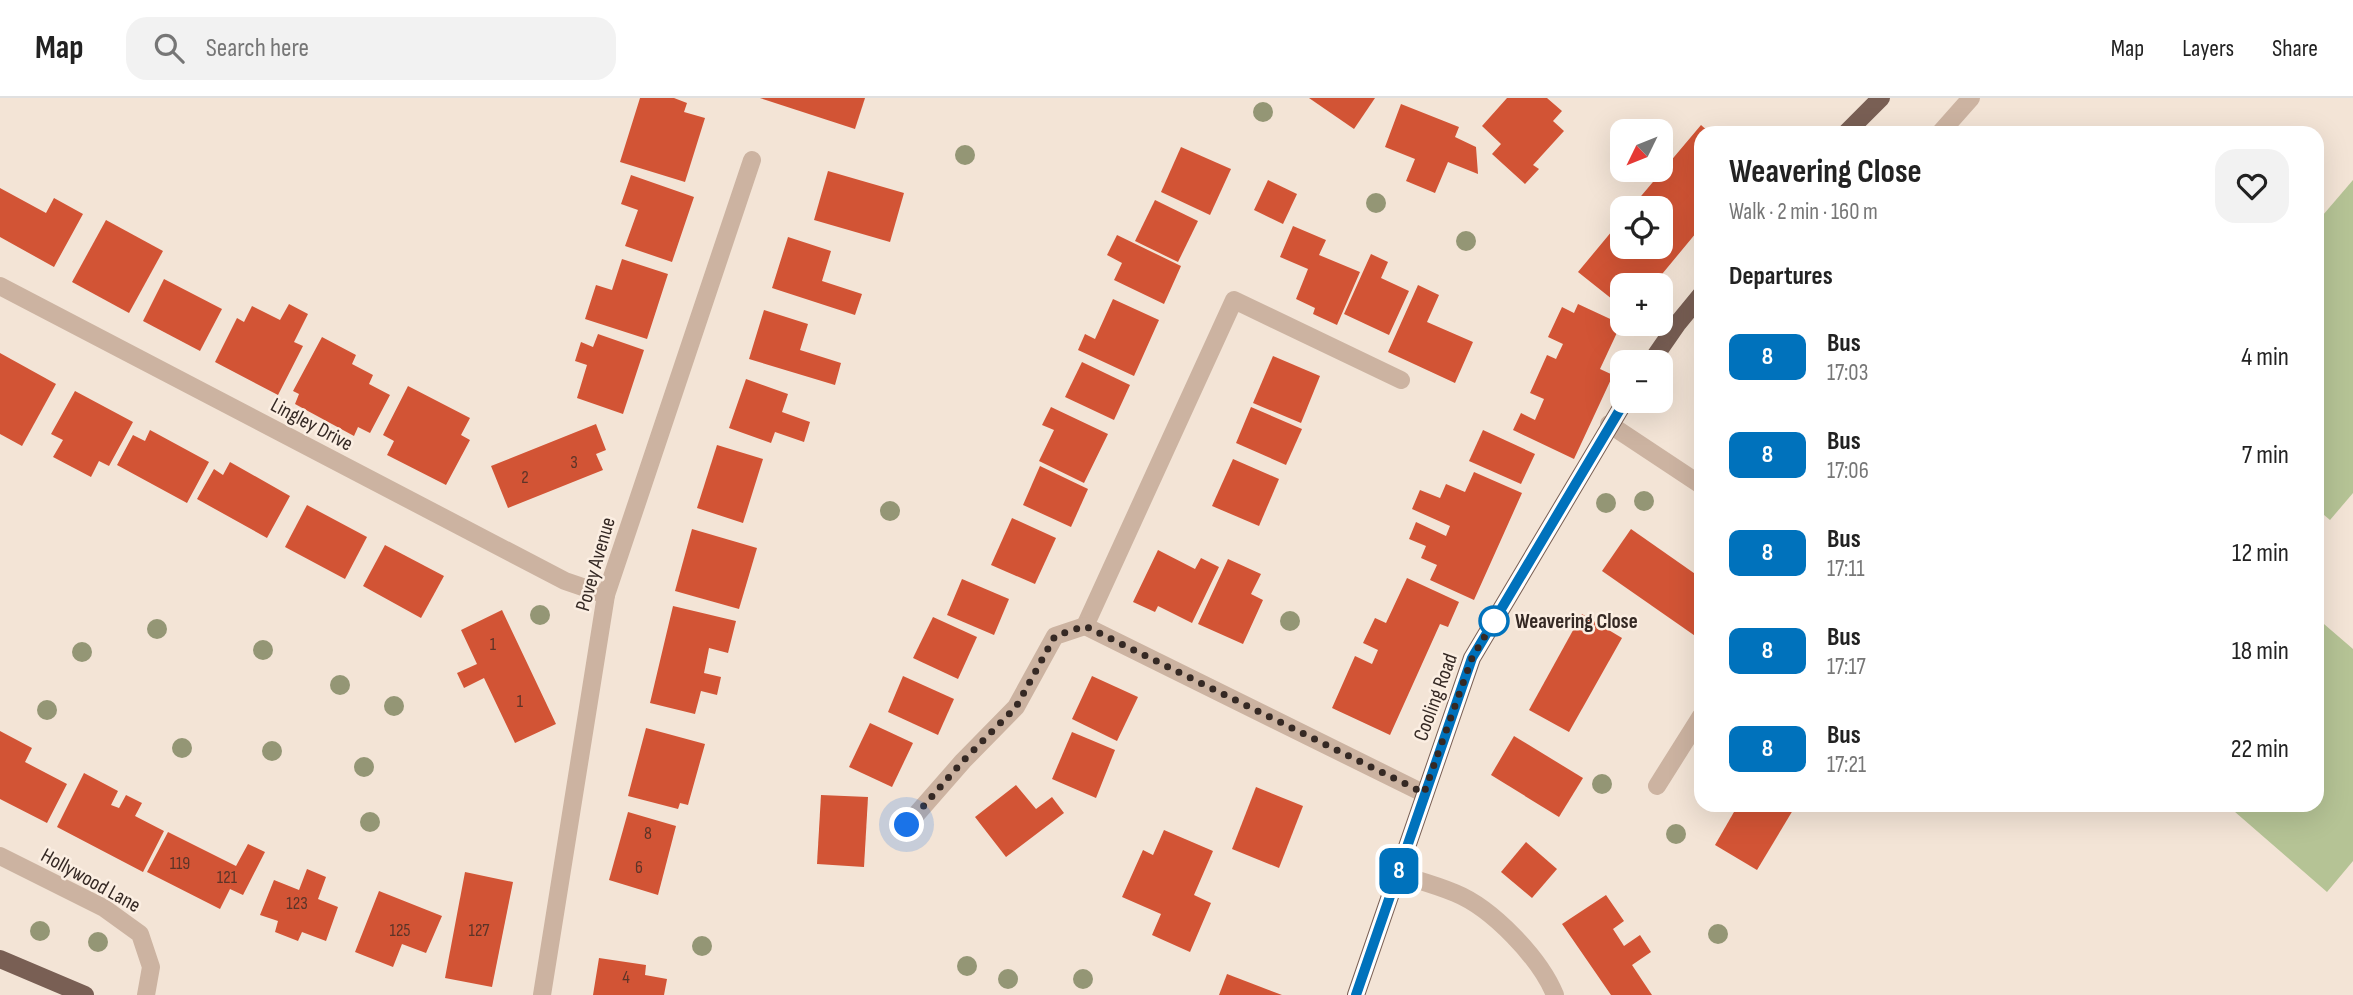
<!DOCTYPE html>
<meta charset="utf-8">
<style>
body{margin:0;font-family:"Sofia Sans Condensed",sans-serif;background:#f2f2f2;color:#222;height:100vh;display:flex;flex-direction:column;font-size:26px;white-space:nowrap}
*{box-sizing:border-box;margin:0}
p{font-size:23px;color:#767676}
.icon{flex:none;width:38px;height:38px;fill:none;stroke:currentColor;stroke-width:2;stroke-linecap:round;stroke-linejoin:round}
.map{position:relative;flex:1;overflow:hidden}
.side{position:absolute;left:1694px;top:28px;width:630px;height:686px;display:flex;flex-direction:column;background:#fff;border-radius:21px;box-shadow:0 7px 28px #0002}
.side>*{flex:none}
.badge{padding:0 14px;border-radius:10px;font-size:24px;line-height:46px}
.needle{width:46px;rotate:227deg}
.tools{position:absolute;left:1610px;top:21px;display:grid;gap:14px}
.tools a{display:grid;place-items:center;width:63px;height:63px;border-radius:14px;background:#fff;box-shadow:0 7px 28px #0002;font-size:35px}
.you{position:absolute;width:35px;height:35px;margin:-18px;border:5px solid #fff;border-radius:50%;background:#1a73e8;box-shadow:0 0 0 10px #1a73e833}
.map>.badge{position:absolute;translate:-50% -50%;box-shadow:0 0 0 4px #fff}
h2{padding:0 35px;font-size:26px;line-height:63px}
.round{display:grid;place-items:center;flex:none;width:74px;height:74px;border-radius:21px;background:#f2f2f2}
.overview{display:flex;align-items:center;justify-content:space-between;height:119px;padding:0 35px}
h1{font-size:33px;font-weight:700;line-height:52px}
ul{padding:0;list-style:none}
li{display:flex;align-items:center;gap:21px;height:98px;padding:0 35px}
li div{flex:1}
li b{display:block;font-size:26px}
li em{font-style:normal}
li .badge{min-width:77px;font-weight:700;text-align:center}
header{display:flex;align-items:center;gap:42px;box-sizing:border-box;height:98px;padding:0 35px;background:#fff;border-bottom:2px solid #e0e0e0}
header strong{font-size:33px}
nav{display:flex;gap:38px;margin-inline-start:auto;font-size:24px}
.search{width:490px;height:63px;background:#f2f2f2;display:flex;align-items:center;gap:18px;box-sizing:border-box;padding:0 24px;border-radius:21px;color:#767676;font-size:26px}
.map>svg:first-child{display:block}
</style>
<header>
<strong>Map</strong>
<div class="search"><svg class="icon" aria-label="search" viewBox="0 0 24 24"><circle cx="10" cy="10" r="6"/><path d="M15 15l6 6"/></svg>Search here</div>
<nav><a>Map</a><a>Layers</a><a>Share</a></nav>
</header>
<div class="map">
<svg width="2353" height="897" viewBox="0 0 2353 897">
<rect width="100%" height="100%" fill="#f3e4d6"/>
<g fill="#b5c395">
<path d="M2353 82V395L2330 422 2317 411V124Z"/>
<path d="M2317 520 2353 551V763L2327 794 2227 707H2317Z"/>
</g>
<g fill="#d25435">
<path d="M640 0H674L687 5 684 14 705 20 685 84 620 64Z"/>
<path d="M760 0H865L855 31Z"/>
<path d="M1309 0H1375L1354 31Z"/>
<path d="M1507 0H1547L1562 13 1553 23 1564 33 1533 67 1539 71 1525 86 1492 56 1501 46 1482 28Z"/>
<path d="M1401 6 1459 29 1455 39 1476 49 1478 76 1448 64 1435 95 1406 83 1415 61 1385 49Z"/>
<path d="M1701 27 1710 35H1701V129L1653 187H1622V209L1578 174 1622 121V149H1661V110H1631Z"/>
<path d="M1181 49 1231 71 1210 117 1161 94Z"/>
<path d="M828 73 904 95 890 144 814 122Z"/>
<path d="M631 77 694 99 672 164 625 148 638 112 621 106Z"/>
<path d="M1268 82 1297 96 1283 126 1254 112Z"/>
<path d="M0 90 46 115 54 100 83 116 54 169 0 139Z"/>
<path d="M1155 102 1198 123 1178 164 1135 143Z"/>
<path d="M106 122 163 153 129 215 72 184Z"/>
<path d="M1293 128 1326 142 1319 157 1360 174 1337 227 1313 216 1315 210 1296 201 1308 171 1280 159Z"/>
<path d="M1117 137 1181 168 1164 206 1114 182 1122 165 1107 157Z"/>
<path d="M788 139 831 153 822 183 862 196 855 217 772 190Z"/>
<path d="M1371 156 1388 164 1381 180 1409 193 1389 237 1344 216Z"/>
<path d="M622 161 668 176 647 241 585 221 596 187 612 192Z"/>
<path d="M164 181 222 211 200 253 143 223Z"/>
<path d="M1418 187 1439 197 1427 224 1473 244 1455 285 1388 254Z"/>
<path d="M1113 201 1159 222 1134 278 1078 252 1085 236 1095 241Z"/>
<path d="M289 206 308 216 294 244 303 248 278 297 215 264 237 220 244 224 252 208 280 222Z"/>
<path d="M1578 206 1621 226 1600 271 1613 277 1574 361 1513 332 1521 315 1535 322 1544 301 1530 295 1547 257 1556 261 1563 246 1548 239 1562 209 1574 215Z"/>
<path d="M764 212 808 226 800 252 841 265 835 287 749 261Z"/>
<path d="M598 236 644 252 623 316 577 300 587 267 575 263 581 244 593 249Z"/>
<path d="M322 239 356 257 352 266 373 277 369 286 390 297 370 335 358 329 354 338 295 306 299 296 293 293Z"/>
<path d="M0 255 56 286 22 348 0 336Z"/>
<path d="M1273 258 1320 278 1301 325 1253 305Z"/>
<path d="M1082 264 1130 287 1114 322 1065 299Z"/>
<path d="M746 281 788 296 782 314 810 324 804 344 775 334 771 345 729 330Z"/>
<path d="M408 288 470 320 461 337 470 342 446 387 387 357 394 343 383 337Z"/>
<path d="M75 293 133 324 109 368 99 363 91 379 53 359 63 342 51 336Z"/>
<path d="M1051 309 1108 336 1084 385 1039 363 1054 332 1042 327Z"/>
<path d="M1251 309 1302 331 1286 367 1236 345Z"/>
<path d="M596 326 606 352 596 356 603 372 508 410 491 368Z"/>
<path d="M150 332 209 364 187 405 117 367 133 337 145 343Z"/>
<path d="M1483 332 1535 356 1521 386 1469 363Z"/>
<path d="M717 347 763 361 743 425 697 410Z"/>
<path d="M1233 361 1279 381 1259 428 1212 408Z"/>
<path d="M230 364 290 398 267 440 197 401 214 371 223 377Z"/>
<path d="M1040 368 1088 391 1071 429 1023 407Z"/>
<path d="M1474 374 1522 395 1474 502 1430 482 1437 467 1421 460 1426 448 1409 441 1416 424 1446 438 1450 428 1412 411 1420 392 1440 400 1446 386 1465 394Z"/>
<path d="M307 407 367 439 345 481 285 449Z"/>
<path d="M1012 420 1056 440 1035 486 991 467Z"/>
<path d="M692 431 757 450 739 511 675 493Z"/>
<path d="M1631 431 1701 480V542L1602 473Z"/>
<path d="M385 447 444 478 421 520 363 488Z"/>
<path d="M1158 452 1195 471 1201 460 1219 469 1192 525 1158 508 1155 514 1133 504Z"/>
<path d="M1228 461 1261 476 1251 496 1263 502 1243 546 1198 526Z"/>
<path d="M1407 480 1459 504 1448 529 1440 526 1390 637 1332 610 1355 558 1372 566 1378 552 1363 545 1375 520 1386 525Z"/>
<path d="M962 481 1009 501 994 537 947 517Z"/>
<path d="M673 508 736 523 728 555 709 550 704 575 721 579 717 597 701 593 695 616 650 605Z"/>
<path d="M502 512 556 626 515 645 484 580 464 590 457 575 477 566 461 532Z"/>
<path d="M1582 516 1622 540 1569 634 1529 612Z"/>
<path d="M933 519 977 539 958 581 913 560Z"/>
<path d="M903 578 954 601 938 637 888 614Z"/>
<path d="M1092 578 1138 599 1117 643 1072 621Z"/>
<path d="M870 625 913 645 892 689 849 669Z"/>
<path d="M646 630 705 646 688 707 680 705 678 711 628 698Z"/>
<path d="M0 633 32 650 25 664 67 686 47 725 0 701Z"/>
<path d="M1072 634 1115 652 1096 700 1052 681Z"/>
<path d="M1514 638 1583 680 1559 719 1491 677Z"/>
<path d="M84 675 118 693 111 707 119 710 126 697 142 705 135 718 164 733 143 774 57 729Z"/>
<path d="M1016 687 1036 711 1052 699 1064 715 1006 759 975 719Z"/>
<path d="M1256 689 1303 708 1279 770 1232 751Z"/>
<path d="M821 697 868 699 864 769 817 766Z"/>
<path d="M1738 707H1796L1757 772 1715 747Z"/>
<path d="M628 714 676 728 658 797 609 782Z"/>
<path d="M1164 732 1213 753 1194 797 1211 805 1190 854 1152 837 1161 816 1122 799 1143 752 1153 757Z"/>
<path d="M168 734 236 768 248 746 265 754 243 797 230 791 220 811 147 774Z"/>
<path d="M1526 744 1557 771 1532 800 1501 774Z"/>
<path d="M307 771 326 779 318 801 338 809 326 843 302 834 298 843 275 834 278 823 260 817 274 782 299 792Z"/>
<path d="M465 774 513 784 492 889 445 880Z"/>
<path d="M379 793 442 818 426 855 402 846 393 869 355 854Z"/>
<path d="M1606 797 1624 823 1613 831 1624 848 1640 837 1651 854 1632 867 1652 897H1611L1562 826Z"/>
<path d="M599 860 646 867 645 877 667 881 664 897H593Z"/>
<path d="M1227 876 1282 897H1219Z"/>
</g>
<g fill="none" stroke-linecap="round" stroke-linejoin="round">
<g stroke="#ccb3a1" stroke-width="18">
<path d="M1940 35 1971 0"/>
<path d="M0 188 565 483 606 497"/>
<path d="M1401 282 1234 202 1085 528 1425 696"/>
<path d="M1609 326 1701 387"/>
<path d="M1657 688 1701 618"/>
<path d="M907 727 963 663 1016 609 1055 538 1085 528"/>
<path d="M0 758 104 810 140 836 151 869 146 897"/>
<path d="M1398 776C1417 782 1436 787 1455 795 1492 810 1540 860 1555 897"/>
<path d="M542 897 606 497 752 62"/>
</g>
<g stroke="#795f54" stroke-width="18">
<path d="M1846 35 1881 0"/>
<path d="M1651 264 1678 225 1701 197"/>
<path d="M0 861 85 897"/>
<path d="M1356 897 1472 560 1625 303"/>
</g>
</g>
<g fill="#949675">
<circle cx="1263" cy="14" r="10"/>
<circle cx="965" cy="57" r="10"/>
<circle cx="1376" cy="105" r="10"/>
<circle cx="1466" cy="143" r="10"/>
<circle cx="1644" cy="403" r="10"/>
<circle cx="1606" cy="405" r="10"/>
<circle cx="890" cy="413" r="10"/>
<circle cx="540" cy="517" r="10"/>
<circle cx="1290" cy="523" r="10"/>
<circle cx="157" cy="531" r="10"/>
<circle cx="263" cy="552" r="10"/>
<circle cx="82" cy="554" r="10"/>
<circle cx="340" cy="587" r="10"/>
<circle cx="394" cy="608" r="10"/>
<circle cx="47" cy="612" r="10"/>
<circle cx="182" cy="650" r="10"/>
<circle cx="272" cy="653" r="10"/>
<circle cx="364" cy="669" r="10"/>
<circle cx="1602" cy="686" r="10"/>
<circle cx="370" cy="724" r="10"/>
<circle cx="1676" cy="736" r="10"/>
<circle cx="40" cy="833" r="10"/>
<circle cx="1718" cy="836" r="10"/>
<circle cx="98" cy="844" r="10"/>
<circle cx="702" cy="848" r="10"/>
<circle cx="967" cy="868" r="10"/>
<circle cx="1008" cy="881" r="10"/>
<circle cx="1083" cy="881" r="10"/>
</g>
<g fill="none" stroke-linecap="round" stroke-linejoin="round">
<defs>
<path id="line" d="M1356 897 1472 560 1625 303"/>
</defs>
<use href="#line" stroke="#fff" stroke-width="16"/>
<use href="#line" stroke="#0072bc" stroke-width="10"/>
<path stroke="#352924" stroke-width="7" stroke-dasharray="0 12.6" d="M907 727 963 663 1016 609 1055 538 1085 528 1424 695 1472 560 1499 514 1494 523"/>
</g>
<circle fill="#fff" stroke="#0072bc" stroke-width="3.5" cx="1494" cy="523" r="14"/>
<g text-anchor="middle" stroke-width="5" stroke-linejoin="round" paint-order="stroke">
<g font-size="18" fill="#5c3428">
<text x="574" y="370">3</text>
<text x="525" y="385">2</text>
<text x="493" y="552">1</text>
<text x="520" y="609">1</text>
<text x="648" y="741">8</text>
<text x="180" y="771">119</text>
<text x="639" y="775">6</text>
<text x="227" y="785">121</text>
<text x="297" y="811">123</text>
<text x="400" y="838">125</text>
<text x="479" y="838">127</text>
<text x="626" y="885">4</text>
</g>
<g font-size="21" fill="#352924" stroke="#fbeee2">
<text transform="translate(312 326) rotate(28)" y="7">Lingley Drive</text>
<text transform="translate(595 466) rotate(-74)" y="7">Povey Avenue</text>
<text transform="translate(1435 599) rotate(-70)" y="7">Cooling Road</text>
<text transform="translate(91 782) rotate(29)" y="7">Hollywood Lane</text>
</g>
<g font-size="21" font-weight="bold" fill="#352924" stroke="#fbeee2" text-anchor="start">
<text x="1515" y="530">Weavering Close</text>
</g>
</g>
</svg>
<div class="tools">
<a><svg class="needle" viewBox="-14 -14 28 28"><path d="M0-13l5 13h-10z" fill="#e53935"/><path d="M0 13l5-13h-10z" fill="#767676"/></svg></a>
<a><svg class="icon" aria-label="locate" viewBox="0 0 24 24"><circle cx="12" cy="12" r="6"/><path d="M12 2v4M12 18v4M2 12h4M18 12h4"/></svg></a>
<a>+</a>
<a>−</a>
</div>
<div class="you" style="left:907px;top:727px"></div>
<b class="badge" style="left:1399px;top:773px;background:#0072bc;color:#fff">8</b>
<section class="side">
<div class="overview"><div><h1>Weavering Close</h1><p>Walk · 2 min · 160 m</p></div><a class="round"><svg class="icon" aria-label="heart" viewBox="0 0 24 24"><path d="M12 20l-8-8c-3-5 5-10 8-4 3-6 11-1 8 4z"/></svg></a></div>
<h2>Departures</h2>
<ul>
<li><span class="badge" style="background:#0072bc;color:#fff">8</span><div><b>Bus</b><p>17:03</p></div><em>4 min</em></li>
<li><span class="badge" style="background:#0072bc;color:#fff">8</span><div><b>Bus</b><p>17:06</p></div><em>7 min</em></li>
<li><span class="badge" style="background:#0072bc;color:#fff">8</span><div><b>Bus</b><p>17:11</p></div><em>12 min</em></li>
<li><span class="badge" style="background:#0072bc;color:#fff">8</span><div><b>Bus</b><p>17:17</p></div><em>18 min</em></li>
<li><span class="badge" style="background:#0072bc;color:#fff">8</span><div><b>Bus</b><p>17:21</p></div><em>22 min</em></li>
</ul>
</section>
</div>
